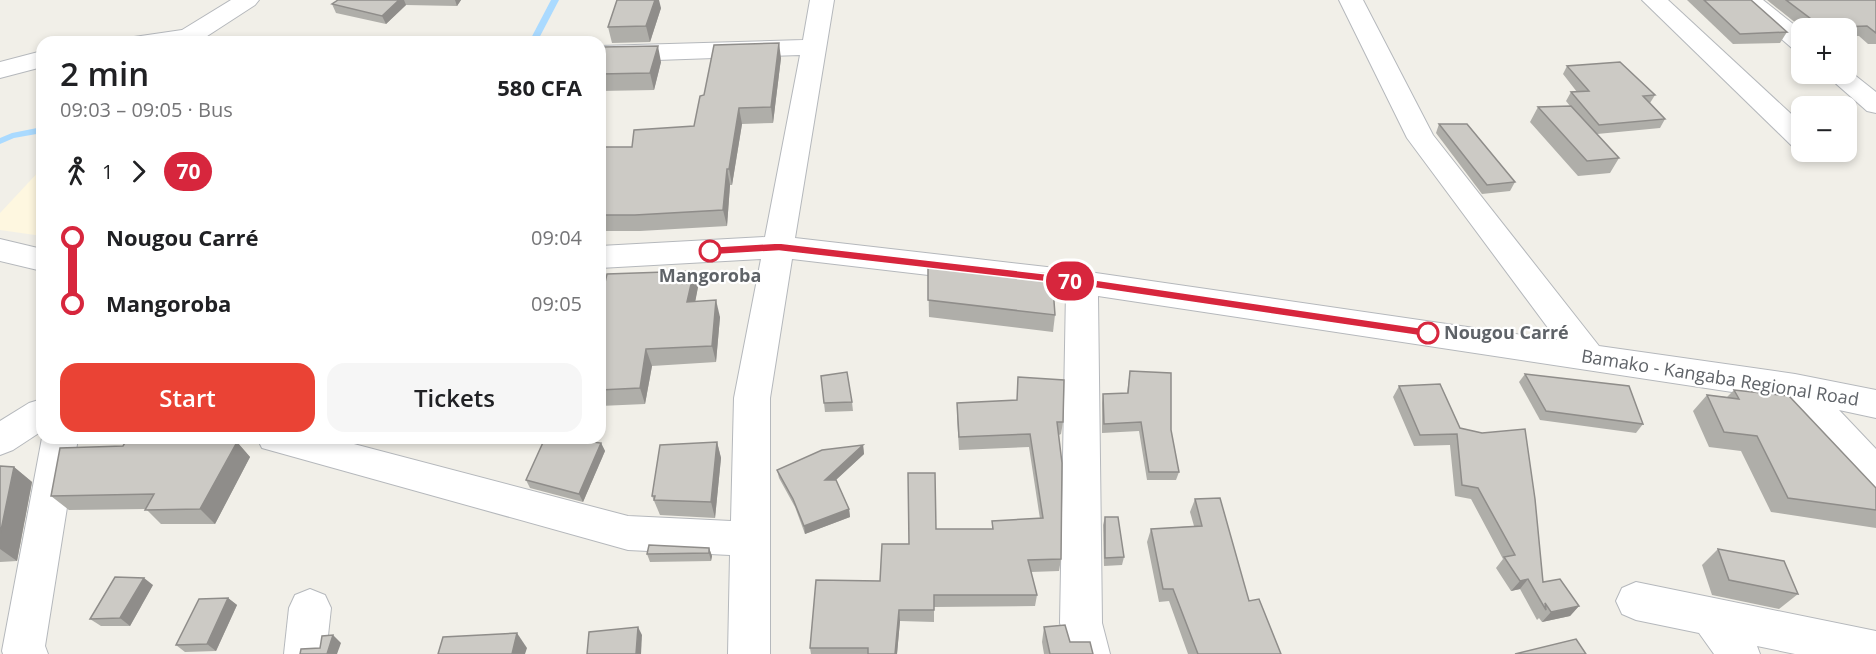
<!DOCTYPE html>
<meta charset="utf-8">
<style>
body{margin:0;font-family:"Open Sans",sans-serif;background:#f6f6f6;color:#202124;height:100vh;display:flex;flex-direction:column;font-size:22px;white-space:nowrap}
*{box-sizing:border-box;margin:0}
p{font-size:20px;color:#757577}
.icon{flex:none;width:33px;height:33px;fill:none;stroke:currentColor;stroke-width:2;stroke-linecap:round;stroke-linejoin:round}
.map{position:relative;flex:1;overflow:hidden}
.details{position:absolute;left:36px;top:36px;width:570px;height:408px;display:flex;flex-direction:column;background:#fff;border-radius:18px;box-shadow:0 3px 9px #0003}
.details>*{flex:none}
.badge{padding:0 12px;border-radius:20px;font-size:21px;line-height:39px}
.controls{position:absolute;left:1791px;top:18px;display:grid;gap:12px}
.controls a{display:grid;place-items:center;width:66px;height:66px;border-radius:12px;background:#fff;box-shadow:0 3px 9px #0003;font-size:30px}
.map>.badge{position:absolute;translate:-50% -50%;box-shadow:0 0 0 3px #fff}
.legs{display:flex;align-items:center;gap:9px;height:66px;padding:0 24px;font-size:20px}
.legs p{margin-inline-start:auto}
.summary{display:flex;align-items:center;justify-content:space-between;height:102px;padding:0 24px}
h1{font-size:33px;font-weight:600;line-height:45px}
.button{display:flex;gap:12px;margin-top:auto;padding:12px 24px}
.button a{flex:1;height:69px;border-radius:18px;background:#ea4335;color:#fff;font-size:24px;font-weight:600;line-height:69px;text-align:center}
.button a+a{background:#f6f6f6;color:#202124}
ul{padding:0 24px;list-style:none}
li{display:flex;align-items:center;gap:21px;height:66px;font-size:22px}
li i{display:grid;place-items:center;width:9px;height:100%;margin:0 8px;background:currentColor}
li i::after{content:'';width:15px;height:15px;margin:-8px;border:4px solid;border-radius:50%;background:#fff}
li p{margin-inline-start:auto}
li:first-child i{background:linear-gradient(#0000 50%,currentColor 0)}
li:last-child i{background:linear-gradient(currentColor 50%,#0000 0)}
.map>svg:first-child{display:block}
</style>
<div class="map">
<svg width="1876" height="654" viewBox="0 0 1876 654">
<rect width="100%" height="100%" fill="#f1efe8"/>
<path fill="#fef7e0" d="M42 168V236L0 230V213Z"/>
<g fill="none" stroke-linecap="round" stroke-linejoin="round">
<g fill="#aadaff" fill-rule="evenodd">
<path d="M551 0H559L537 42H529Z"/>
<path d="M42 127V133L14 138 0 144V138L12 133Z"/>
</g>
<defs>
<g id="minor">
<path d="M231 0H259L255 5 198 42H131L134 37 182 30Z"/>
<path d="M810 0H834L795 238 1082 271 1557 340 1407 138 1339 0H1363L1433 135 1599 346 1795 374 1876 390V418L1839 410 1876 449V489L1863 484 1785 400 1098 296 1102 623 1110 654H1068L1060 623 1066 291 792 259 770 398V654H728L730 555 628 550 262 448 257 438H331L628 516 731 521 734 398 761 259 600 268V246L765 237 800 55 600 62V46L803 40Z"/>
<path d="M1642 0H1668L1802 124V148L1792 146Z"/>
<path d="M1737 0H1763L1802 31V51L1793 49Z"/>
<path d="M42 51V67L0 78V62Z"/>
<path d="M1847 69 1876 92V113L1867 111 1825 74H1846Z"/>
<path d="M0 239 42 249V271L0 261Z"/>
<path d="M42 399V431L13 450 0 455V421L29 403Z"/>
<path d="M42 438H78L45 646 48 654H3L2 651Z"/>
<path d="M1636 582 1876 631V654H1795L1757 646 1760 654H1714L1699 633 1636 620 1622 614 1616 601 1622 588Z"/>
<path d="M310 589 325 595 331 608 326 654H284L289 608 295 595Z"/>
</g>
</defs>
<use href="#minor" stroke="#b5b8bc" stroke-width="2"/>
<use href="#minor" fill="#fff" fill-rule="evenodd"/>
</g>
<g fill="#afaea9">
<path d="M338 0H461L457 6 406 5 386 24 336 13 332 4Z"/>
<path d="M1687 0H1751L1787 32 1780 43 1733 44Z"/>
<path d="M1767 0H1876V44H1868L1859 36H1846V28H1802Z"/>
<path d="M661 8 650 42 612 43 608 27Z"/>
<path d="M600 50 661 62 654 90 600 91Z"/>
<path d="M781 58 773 123 742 124 732 185H730L727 226 640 231H600V147H632L694 126 704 95Z"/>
<path d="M1567 66 1655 95 1650 103 1665 119 1660 128 1597 134 1619 158 1610 173 1578 176 1530 122 1538 107 1570 106 1566 101 1571 92H1577L1563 74Z"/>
<path d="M1439 124 1515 182 1510 191 1482 194 1436 133Z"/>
<path d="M928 267 1055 315 1053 332 929 317Z"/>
<path d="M694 271 698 287 695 301 720 317 716 362 652 366 645 404 600 406V304Z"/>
<path d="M1130 371 1171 430 1179 472 1176 480H1147L1139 431 1102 433V403L1103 394 1127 393Z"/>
<path d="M1525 374 1643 424 1636 433 1540 420 1519 382Z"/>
<path d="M821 376 852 402 853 411 825 412Z"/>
<path d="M1018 377 1063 422 1061 434 1059 435 1061 559 1059 571 1031 572 1037 595 1035 606 934 607V622L900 621 897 654H811L810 648 880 581 909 544 936 529H992V521L1040 519 1029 447 959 450 957 416V403L1017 400Z"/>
<path d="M1399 386 1460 428 1543 582 1579 606 1570 616 1542 622 1539 618 1537 620 1520 589 1511 591 1496 568 1503 559 1471 499 1455 496 1450 445 1414 446 1393 397Z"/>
<path d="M1734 390 1876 488V528L1771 512 1741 451 1709 447 1693 411 1707 395 1727 397Z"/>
<path d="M181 438 186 443 237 442 250 457 215 524H161L146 509 69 510 51 496 123 446Z"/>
<path d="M717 442 721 458 715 518 660 515 652 496Z"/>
<path d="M601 443 605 451 583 502 530 488 526 480Z"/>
<path d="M863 445 864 454 836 480 849 509 850 517 805 534 795 507 779 478 777 470Z"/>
<path d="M0 466 14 467 32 482 17 561 0 562Z"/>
<path d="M1195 499 1249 601 1281 654H1188L1169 601 1159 602 1147 542 1151 529 1194 526 1190 512Z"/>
<path d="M1105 517 1124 557 1122 565 1104 566 1103 525Z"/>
<path d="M709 548 712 556 711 561 650 562 647 554Z"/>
<path d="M1718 549 1798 594 1779 609 1712 595 1702 565Z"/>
<path d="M153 585 130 626H101L90 619Z"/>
<path d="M228 598 237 605 216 651 185 652 176 645Z"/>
<path d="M1044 627 1070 642 1093 654H1044L1042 642Z"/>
</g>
<g fill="#8f8d8a">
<path d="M399 0H404L406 5 386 24 382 16Z"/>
<path d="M455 0H461L457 6Z"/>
<path d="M655 0H659L661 8 650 42 646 26Z"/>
<path d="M779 43 781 58 773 123 771 107Z"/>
<path d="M658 46 661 62 654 90 650 73Z"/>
<path d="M739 108 742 124 732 185 729 169Z"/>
<path d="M727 169 730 185 727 226 723 210Z"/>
<path d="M694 271 698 287 692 319 687 302Z"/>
<path d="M716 300 720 317 716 362 712 346Z"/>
<path d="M646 349 652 366 645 404 640 388Z"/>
<path d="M171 438H181L189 447 168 443Z"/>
<path d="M237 442 250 457 215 524 200 509Z"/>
<path d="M717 442 721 458 715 518 711 502Z"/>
<path d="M601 443 605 451 583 502 579 494Z"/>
<path d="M863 445 864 454 826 489 825 480Z"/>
<path d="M14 467 32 482 17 561 0 549V535Z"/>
<path d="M849 509 850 517 805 534 804 526Z"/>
<path d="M709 548 712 556 711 561 709 553Z"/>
<path d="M144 578 153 585 130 626 120 618Z"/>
<path d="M1528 579 1520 589 1511 591 1520 581Z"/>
<path d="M228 598 237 605 216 651 207 644Z"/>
<path d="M1579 606 1570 616 1542 622 1551 612Z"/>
<path d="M899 610 900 621 897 654H895Z"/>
<path d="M638 627 642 635 641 654H636Z"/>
<path d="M517 633 527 648 525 654H512Z"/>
<path d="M333 635 341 643 337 654H327Z"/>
</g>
<g fill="#cccac5" stroke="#8f8d8a" stroke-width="1.5">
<path d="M338 0H399L382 16 332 4Z"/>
<path d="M617 0H655L646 26 608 27Z"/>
<path d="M1704 0H1751L1787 32 1740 34Z"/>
<path d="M1786 0H1876V33L1867 26 1812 28 1811 19Z"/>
<path d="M779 43 771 107 739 108 729 169H727L723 210 635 215H600V147H632L634 130 694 126 700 96 704 95 714 45Z"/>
<path d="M658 46 650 73 600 74V50L601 47Z"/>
<path d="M1620 62 1655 95 1643 96 1665 119 1599 125 1571 92 1589 91 1567 66Z"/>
<path d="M1571 106 1619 158 1587 161 1538 107Z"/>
<path d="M1439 124H1467L1515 182 1487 185Z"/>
<path d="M928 267 1052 274 1055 315 928 300Z"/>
<path d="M694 271 687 302 716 300 712 346 646 349 640 388 600 390V304L607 274Z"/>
<path d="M1130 371 1171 373V430L1179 472H1149L1141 422 1104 424 1103 394 1128 393Z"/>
<path d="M847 372 852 402 824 403 821 376Z"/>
<path d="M1525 374 1629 386 1643 424 1546 411Z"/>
<path d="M1018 377 1064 380 1063 422H1057L1062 463 1061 559 1028 560 1037 595H934V610H899L895 654H868V648H810L816 580 880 581 882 544H909L908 473H935L936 529H993L992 521 1043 518 1030 434 959 437 957 403 1017 400Z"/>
<path d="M1440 384 1460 428 1482 433 1525 429 1535 499 1543 582 1560 579 1579 606 1551 612 1545 603 1546 610 1528 579 1520 581 1504 557 1515 555 1478 488 1462 485 1457 434 1420 435 1399 386Z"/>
<path d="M1734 390 1789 396 1876 488V510L1788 498 1757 436 1724 432 1707 395 1739 399Z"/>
<path d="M128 438H171L168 443 237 442 200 509 145 510 154 494 51 496 60 448 123 446Z"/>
<path d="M545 438H560L601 443 579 494 526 480Z"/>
<path d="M717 442 711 502 654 500 655 496H652L660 445Z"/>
<path d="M863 445 825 480H836L849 509 804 526 793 499 777 470 822 450Z"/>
<path d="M0 466 14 467 0 535Z"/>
<path d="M1220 498 1249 601 1259 599 1281 654H1198L1173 589H1163L1151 529 1202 526 1195 499Z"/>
<path d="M1105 517H1118L1124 557 1105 558Z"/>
<path d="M649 545 709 548V553L647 554Z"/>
<path d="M1718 549 1784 561 1798 594 1729 580Z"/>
<path d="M115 577 144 578 120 618 90 619Z"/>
<path d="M228 598 207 644 176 645 199 599Z"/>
<path d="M1065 625 1070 642H1090L1093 654H1050L1044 627Z"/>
<path d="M638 627 636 654H587L589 632Z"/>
<path d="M517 633 512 654H438L443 637Z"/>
<path d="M333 635 327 654H300L301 649 320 648 322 636Z"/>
<path d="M1576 639 1586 654H1515Z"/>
</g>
<path fill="#d7263d" stroke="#fff" stroke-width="1.5" d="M779 243 1082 278 1428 329 1434 333 1428 337 1082 286 779 251 710 255 705 251 710 247Z"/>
<g fill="#fff" stroke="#d7263d" stroke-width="3">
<circle cx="710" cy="251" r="10"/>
<circle cx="1428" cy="333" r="10"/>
</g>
<g text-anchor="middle" stroke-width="4.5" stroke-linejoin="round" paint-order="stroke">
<g font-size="18" font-weight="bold" fill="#5f6368" stroke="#fff">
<text x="710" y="282">Mangoroba</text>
<text x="1444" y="339" text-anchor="start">Nougou Carré</text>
</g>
<g font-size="18" fill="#5f6368" stroke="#fff">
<text transform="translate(1720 378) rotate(9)" y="6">Bamako - Kangaba Regional Road</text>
</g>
</g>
</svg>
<div class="controls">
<a>+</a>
<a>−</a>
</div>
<b class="badge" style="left:1070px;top:281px;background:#d7263d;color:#fff">70</b>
<section class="details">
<div class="summary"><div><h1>2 min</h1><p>09:03 – 09:05 · Bus</p></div><b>580 CFA</b></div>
<div class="legs"><svg class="icon" aria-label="walk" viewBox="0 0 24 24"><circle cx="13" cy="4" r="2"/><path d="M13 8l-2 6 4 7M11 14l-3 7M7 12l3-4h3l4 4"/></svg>1<svg class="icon" aria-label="forward" viewBox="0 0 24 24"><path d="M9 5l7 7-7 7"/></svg><b class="badge" style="background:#d7263d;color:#fff">70</b></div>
<ul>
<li><i style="color:#d7263d"></i><b>Nougou Carré</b><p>09:04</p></li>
<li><i style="color:#d7263d"></i><b>Mangoroba</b><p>09:05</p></li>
</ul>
<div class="button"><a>Start</a><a>Tickets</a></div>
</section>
</div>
